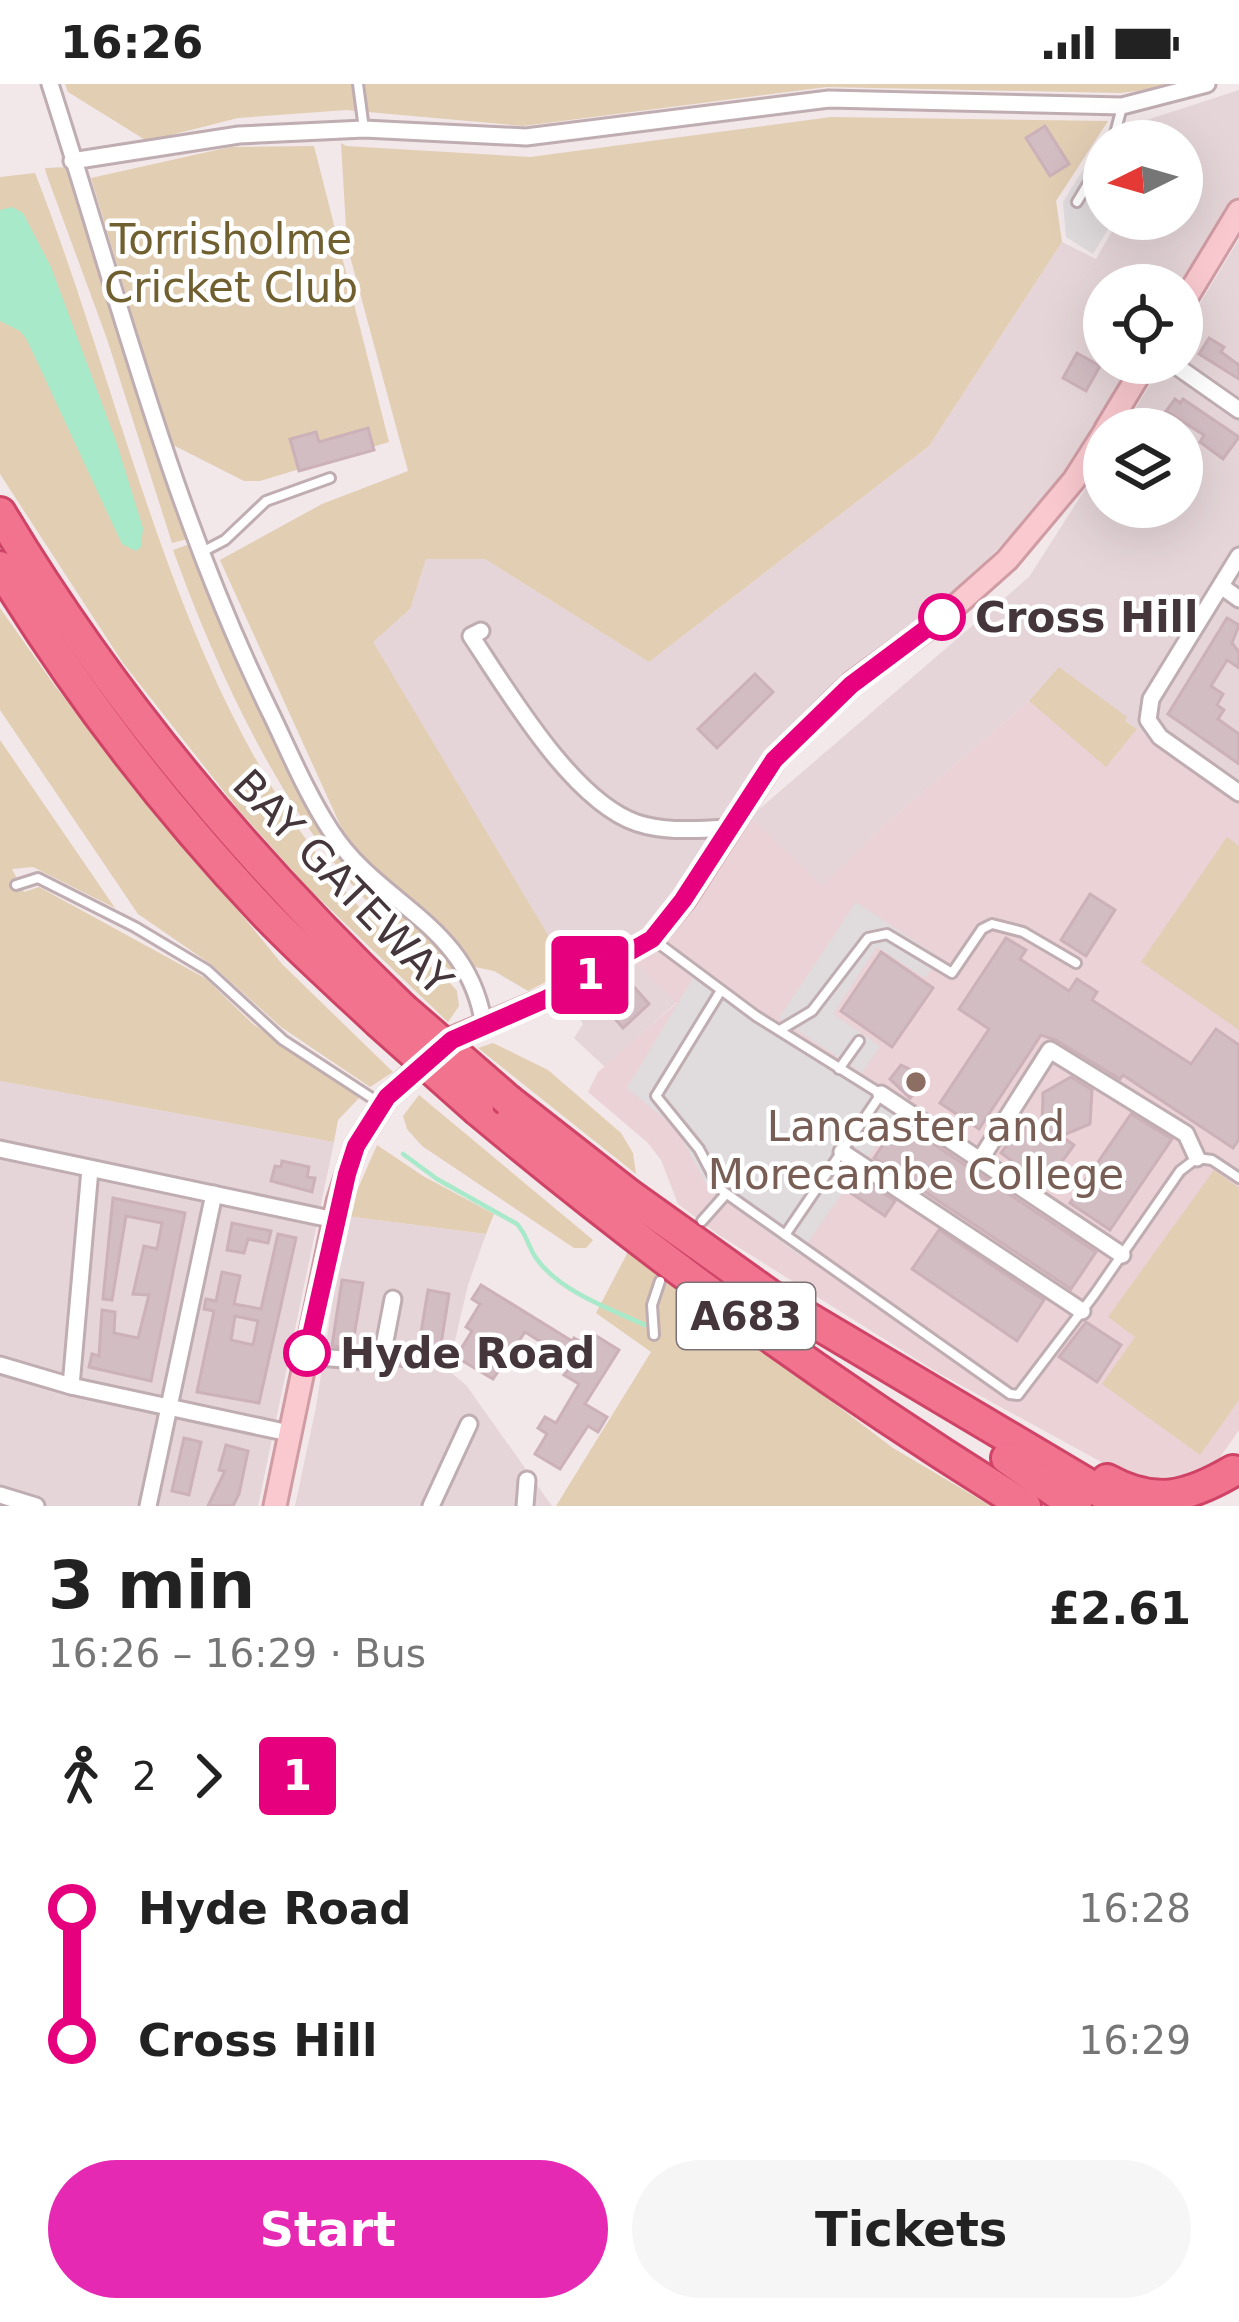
<!DOCTYPE html>
<meta charset="utf-8">
<style>
body{margin:0;font-family:"DejaVu Sans",sans-serif;background:#f6f6f6;color:#222;height:100vh;display:flex;flex-direction:column;font-size:45px;white-space:nowrap}
*{box-sizing:border-box;margin:0}
p{font-size:39px;color:#767676}
.icon{flex:none;width:66px;height:66px;fill:none;stroke:currentColor;stroke-width:2;stroke-linecap:round;stroke-linejoin:round}
.map{position:relative;height:1422px;overflow:hidden}
.sheet{display:flex;flex-direction:column;background:#fff;flex:1}
.sheet>*{flex:none}
.badge{padding:0 24px;border-radius:9px;font-size:42px;line-height:78px}
.needle{width:78px;rotate:265deg}
.tools{position:absolute;left:1083px;top:36px;display:grid;gap:24px}
.tools a{display:grid;place-items:center;width:120px;height:120px;border-radius:50%;background:#fff;box-shadow:0 12px 48px #0002;font-size:60px}
.map>.badge{position:absolute;translate:-50% -50%;box-shadow:0 0 0 6px #fff}
.legs{display:flex;align-items:center;gap:18px;height:132px;padding:0 48px;font-size:39px}
.legs p{margin-inline-start:auto}
.summary{display:flex;align-items:center;justify-content:space-between;height:204px;padding:0 48px}
h1{font-size:66px;font-weight:600;line-height:90px}
.action{display:flex;gap:24px;margin-top:auto;padding:24px 48px}
.action a{flex:1;height:138px;border-radius:72px;background:#e629b3;color:#fff;font-size:48px;font-weight:600;line-height:138px;text-align:center}
.action a+a{background:#f6f6f6;color:#222}
ul{padding:0 48px;list-style:none}
li{display:flex;align-items:center;gap:42px;height:132px;font-size:45px}
li i{display:grid;place-items:center;width:18px;height:100%;margin:0 15px;background:currentColor}
li i::after{content:'';width:30px;height:30px;margin:-15px;border:9px solid;border-radius:50%;background:#fff}
li p{margin-inline-start:auto}
li:first-child i{background:linear-gradient(#0000 50%,currentColor 0)}
li:last-child i{background:linear-gradient(currentColor 50%,#0000 0)}
.status{display:flex;justify-content:space-between;align-items:center;height:84px;padding:0 60px;background:#fff;direction:ltr}
.status svg{height:33px;fill:currentColor}
.map>svg:first-child{display:block}
</style>
<div class="status"><b>16:26</b><svg viewBox="0 0 49 12"><path d="M0 12V9h3v3zM5 12V6h3v6zM10 12V3h3v9zM15 12V0h3v12zM26 1h20v11H26zM47 4h2v5h-2z"/></svg></div>
<div class="map">
<svg width="1239" height="1422" viewBox="0 0 1239 1422">
<rect width="100%" height="100%" fill="#f2e7e9"/>
<g fill="#e5d5d8">
<path d="M1239 6V122L1182 201H1104V279H1142L1068 391 990 473 926 531 841 590 776 664 634 871 602 882 569 886 372 558 410 525 426 475H485L649 578 929 362 1062 158 1096 175 1119 135H1182V57H1126L1122 44Z"/>
<path d="M1239 155V717L1124 636 1126 633 1059 584 1029 617 881 744 822 803 750 733 1029 493 1104 376V423H1182V345H1123L1163 279H1182V249Z"/>
<path d="M636 878 677 918 605 983 574 954 583 940 570 920Z"/>
<path d="M0 997 334 1058 258 1422H0Z"/>
<path d="M346 1132 486 1150 468 1201 448 1286 466 1301 552 1422H295L316 1323Z"/>
</g>
<path fill="#ead2d6" d="M1029 617 1106 682 1137 645 1239 717V1346L1217 1378 1190 1392 1152 1393 1114 1385 935 1287 719 1151 678 1120 661 1076 648 1059 588 1008 598 988 677 919 636 878 679 839 750 733 822 802 881 744Z"/>
<g fill="#e2ceb3">
<path d="M65 0H1164L1163 4 1120 9 827 3 523 42 346 26 238 34 147 57 68 8Z"/>
<path d="M831 33 1108 37 1056 117 1062 158 929 362 649 578 485 475H426L410 525 373 558 569 886 528 907 494 887 470 882 430 832 351 765 220 476 322 420 408 387 347 161 341 59 346 62 530 73Z"/>
<path d="M314 62 389 358 260 397H244L171 360 91 94 230 63Z"/>
<path d="M68 83 187 455 172 459 107 255 46 89 45 84Z"/>
<path d="M35 89C124 316 168 567 315 768 337 799 364 831 393 856 413 873 441 886 457 907L459 922 448 938 307 803 237 724 123 579 0 390V93Z"/>
<path d="M190 460 244 598 321 747 353 788 403 826 443 866 460 893C435 875 410 858 387 837 288 744 219 593 173 466Z"/>
<path d="M0 524 55 602 282 880 393 988 370 1003 281 943 212 881 138 830 0 626Z"/>
<path d="M1059 583 1127 633 1125 637 1137 645 1106 683 1029 617Z"/>
<path d="M0 656 115 824 33 783 12 785 24 808 39 803 205 894 253 940 360 1013 338 1036 334 1058 0 997Z"/>
<path d="M1227 753 1239 762V946L1141 878Z"/>
<path d="M493 959 548 986 621 1049 633 1069 636 1090 478 964Z"/>
<path d="M419 1011 593 1156 586 1164H574L422 1062 407 1045 403 1032Z"/>
<path d="M377 1061 423 1092 494 1130 486 1150 346 1132Z"/>
<path d="M1214 1086 1239 1104V1316L1200 1371 1102 1300 1135 1253 1108 1233Z"/>
<path d="M630 1164 893 1364 991 1422H556L651 1268 596 1229Z"/>
</g>
<g fill="#e0dbdd">
<path d="M1106 49 1117 57H1104V135H1114L1093 170 1066 153 1063 118Z"/>
<path d="M856 818 939 873 925 894 877 863 833 930 880 962 862 989 779 934Z"/>
<path d="M693 894 899 1029 799 1171 709 1105 676 1044 627 1004Z"/>
</g>
<path fill="#a8e9ca" d="M12 123 23 129 51 183 116 357 143 444 141 463 136 467 122 460 27 256 20 247 0 237V126Z"/>
<g fill="none" stroke-linecap="round" stroke-linejoin="round">
<path stroke="#a8e9ca" stroke-width="4.5" d="M403 1070 437 1095 517 1140C527 1151 528 1162 536 1174 559 1207 610 1225 645 1241"/>
</g>
<g fill="#d2bdc3" stroke="#ccb1b8" stroke-width="3" fill-rule="evenodd">
<path d="M1045 42 1069 80 1050 92 1026 54Z"/>
<path d="M1209 254 1224 263 1221 268 1239 281V295L1199 270Z"/>
<path d="M1077 269 1100 282 1086 307 1063 294Z"/>
<path d="M1175 315 1180 319 1183 315 1239 353 1223 375 1200 358 1204 351 1166 327Z"/>
<path d="M368 344 374 366 299 387 290 355 316 348 319 358Z"/>
<path d="M1227 534 1239 541 1232 559 1239 568V584L1227 576 1211 602 1223 610 1217 621 1224 626 1218 635 1239 650V680L1168 630Z"/>
<path d="M755 590 773 608 717 664 698 645Z"/>
<path d="M1090 810 1115 826 1086 872 1061 856Z"/>
<path d="M1006 854 1026 866 1020 875 1069 907 1077 895 1097 908 1092 916 1191 980 1216 945 1239 961V1055L1233 1064 1123 991 1120 995 1056 956 1041 951 979 1045 940 1019 989 945 959 925Z"/>
<path d="M881 868 933 904 892 963 841 927Z"/>
<path d="M635 904 649 920 623 944 610 929 616 925 611 919Z"/>
<path d="M901 981 926 993 910 1014 890 995Z"/>
<path d="M1071 993 1092 1006 1090 1040 1061 1052 1074 1061 1045 1101 1001 1069 1029 1031 1042 1040 1043 1009Z"/>
<path d="M1131 1030 1172 1055 1110 1146 1070 1119Z"/>
<path d="M899 1037 1096 1168 1071 1205 874 1074Z"/>
<path d="M282 1077 309 1083 307 1093 315 1094 312 1108 271 1097 275 1082 281 1083Z"/>
<path d="M861 1095 895 1117 885 1132 851 1109Z"/>
<path d="M113 1114 185 1129 151 1297 89 1283 92 1270 99 1272 102 1226 115 1228 114 1249 138 1254 149 1211 133 1210 144 1162 157 1165 162 1139 126 1132 112 1216 103 1215Z"/>
<path d="M232 1139 271 1147 268 1159 248 1155 244 1169 227 1166Z"/>
<path d="M939 1146 1044 1216 1017 1257 912 1185Z"/>
<path d="M278 1150 296 1154 259 1319 197 1308 214 1227 204 1225 206 1215 216 1217 222 1188 240 1192 234 1220 261 1225ZM235 1232 258 1237 253 1261 231 1256Z"/>
<path d="M342 1196 363 1199 352 1264 332 1262Z"/>
<path d="M481 1201 572 1257 574 1254 583 1259 590 1248 619 1266 585 1320 607 1333 598 1348 588 1342 560 1385 535 1370 547 1350 538 1344 545 1333 556 1339 579 1300 564 1291 573 1278 525 1248 493 1295 456 1273 472 1247 466 1243 480 1220 472 1215Z"/>
<path d="M428 1206 449 1210 438 1279 413 1284 398 1282 403 1263 418 1267Z"/>
<path d="M1086 1238 1121 1261 1097 1298 1059 1273Z"/>
<path d="M184 1354 201 1358 189 1411 172 1407Z"/>
<path d="M226 1361 248 1367 239 1410 233 1422H208L225 1387 219 1386Z"/>
</g>
<g fill="none" stroke-linecap="round" stroke-linejoin="round">
<defs>
<g id="lane">
<path d="M358 0 364 45"/>
<path d="M1113 57 1122 23"/>
<path d="M1077 118 1104 73"/>
<path d="M202 468 225 456 266 417 330 394"/>
<path d="M16 801 38 794 135 843 207 886 283 956 381 1020"/>
<path d="M654 856 756 932 881 1010 785 1151"/>
<path d="M720 908 656 1012 699 1065 720 1105 1010 1310 1018 1311 1094 1211 1180 1087 1197 1074 1212 1076 1239 1094"/>
<path d="M780 946 812 927 868 854 887 850 952 889 982 845 992 840 1023 848 1076 879"/>
<path d="M839 985 859 957"/>
<path d="M702 1137 726 1110"/>
<path d="M654 1251 652 1221 660 1197"/>
</g>
<g id="street">
<path d="M50 0C119 214 173 432 273 634 291 672 308 712 331 747 379 822 469 839 484 942"/>
<path d="M72 77 239 51 364 45 526 53 829 15 1122 22 1207 0"/>
<path d="M1172 279 1239 326"/>
<path d="M1239 472 1151 615 1148 636 1160 653 1239 709"/>
<path d="M1221 502 1239 515"/>
<path d="M481 547 471 552C508 607 572 717 637 739 667 749 699 745 730 744"/>
<path d="M881 1010 1122 1171"/>
<path d="M0 1065 335 1136"/>
<path d="M842 1068 1082 1227"/>
<path d="M980 1076 1050 966 1186 1050 1197 1074"/>
<path d="M306 1272 381 1278 393 1215"/>
<path d="M0 1281 71 1302 289 1349"/>
<path d="M71 1302 90 1085"/>
<path d="M0 1411 36 1422"/>
<path d="M148 1422 214 1110"/>
<path d="M431 1422 469 1340"/>
<path d="M525 1422 527 1396"/>
</g>
<g id="secondary">
<path d="M1182 221 1239 127"/>
<path d="M1106 345 1146 279"/>
<path d="M275 1422 338 1118 356 1062 387 1013 451 955 546 915 652 855 684 816 774 676 851 600 943 533 1007 476 1074 396 1104 349"/>
</g>
<g id="highway">
<path d="M0 429C110 613 247 776 402 924"/>
<path d="M0 483C75 606 165 723 264 828 300 866 340 901 378 937"/>
<path d="M509 1017 629 1111 769 1211 1124 1422"/>
<path d="M478 1026C650 1170 834 1304 1025 1422"/>
<path d="M1007 1374 1076 1422"/>
<path d="M1107 1396C1154 1422 1187 1414 1233 1387"/>
</g>
</defs>
<use href="#lane" stroke="#bfadb1" stroke-width="14"/>
<use href="#street" stroke="#bfadb1" stroke-width="21"/>
<use href="#secondary" stroke="#d09ca4" stroke-width="27"/>
<use href="#highway" stroke="#cf4366" stroke-width="36"/>
<use href="#lane" stroke="#fff" stroke-width="8"/>
<use href="#street" stroke="#fff" stroke-width="15"/>
<use href="#secondary" stroke="#f9c9cf" stroke-width="21"/>
<use href="#highway" stroke="#f1738e" stroke-width="30"/>
<defs>
<g id="highway-bridge">
<path d="M402 924 509 1017"/>
<path d="M378 937 478 1026"/>
</g>
</defs>
<use href="#highway-bridge" stroke="#cf4366" stroke-width="36" stroke-linecap="butt"/>
<use href="#highway-bridge" stroke="#f1738e" stroke-width="30"/>
</g>
<g fill="none" stroke-linecap="round" stroke-linejoin="round">
<defs>
<path id="line-1" d="M307 1269 347 1090 356 1062 387 1013 452 956 546 915 652 855 683 816 774 676 851 601 942 533"/>
</defs>
<use href="#line-1" stroke="#fff" stroke-width="27"/>
<use href="#line-1" stroke="#e6007e" stroke-width="18"/>
</g>
<g fill="#fff" stroke="#e6007e" stroke-width="6">
<circle cx="942" cy="533" r="21"/>
<circle cx="307" cy="1269" r="21"/>
</g>
<circle fill="#8d6e63" stroke="#fff" stroke-width="4.5" cx="916" cy="998" r="12"/>
<g text-anchor="middle" stroke-width="9" stroke-linejoin="round" paint-order="stroke">
<rect fill="#fff" stroke="#7c7275" stroke-width="3" x="677" y="1199" width="138" height="66" rx="9"/>
<g font-size="39" font-weight="bold" fill="#44363a">
<text x="746" y="1246">A683</text>
</g>
<g font-size="42" fill="#705f2f" stroke="#fff">
<text x="231" y="170">Torrisholme<tspan x="231" dy="48">Cricket Club</tspan></text>
</g>
<g font-size="42" font-weight="bold" fill="#44363a" stroke="#fff" text-anchor="start">
<text x="975" y="548">Cross Hill</text>
<text x="340" y="1284">Hyde Road</text>
</g>
<g font-size="42" fill="#44363a" stroke="#fff">
<text transform="translate(343 798) rotate(46)" y="15">BAY GATEWAY</text>
</g>
<g font-size="42" fill="#785e54" stroke="#fff">
<text x="916" y="1057">Lancaster and<tspan x="916" dy="48">Morecambe College</tspan></text>
</g>
</g>
</svg>
<div class="tools">
<a><svg class="needle" viewBox="-14 -14 28 28"><path d="M0-13l5 13h-10z" fill="#e53935"/><path d="M0 13l5-13h-10z" fill="#767676"/></svg></a>
<a><svg class="icon" aria-label="locate" viewBox="0 0 24 24"><circle cx="12" cy="12" r="6"/><path d="M12 2v4M12 18v4M2 12h4M18 12h4"/></svg></a>
<a><svg class="icon" aria-label="layers" viewBox="0 0 24 24"><path d="M12 4l9 5-9 5-9-5zM3 14l9 5 9-5"/></svg></a>
</div>
<b class="badge" style="left:590px;top:891px;background:#e6007e;color:#fff">1</b>
</div>
<section class="sheet">
<div class="summary"><div><h1>3 min</h1><p>16:26 – 16:29 · Bus</p></div><b>£2.61</b></div>
<div class="legs"><svg class="icon" aria-label="walk" viewBox="0 0 24 24"><circle cx="13" cy="4" r="2"/><path d="M13 8l-2 6 4 7M11 14l-3 7M7 12l3-4h3l4 4"/></svg>2<svg class="icon" aria-label="forward" viewBox="0 0 24 24"><path d="M9 5l7 7-7 7"/></svg><b class="badge" style="background:#e6007e;color:#fff">1</b></div>
<ul>
<li><i style="color:#e6007e"></i><b>Hyde Road</b><p>16:28</p></li>
<li><i style="color:#e6007e"></i><b>Cross Hill</b><p>16:29</p></li>
</ul>
<div class="action"><a>Start</a><a>Tickets</a></div>
</section>
